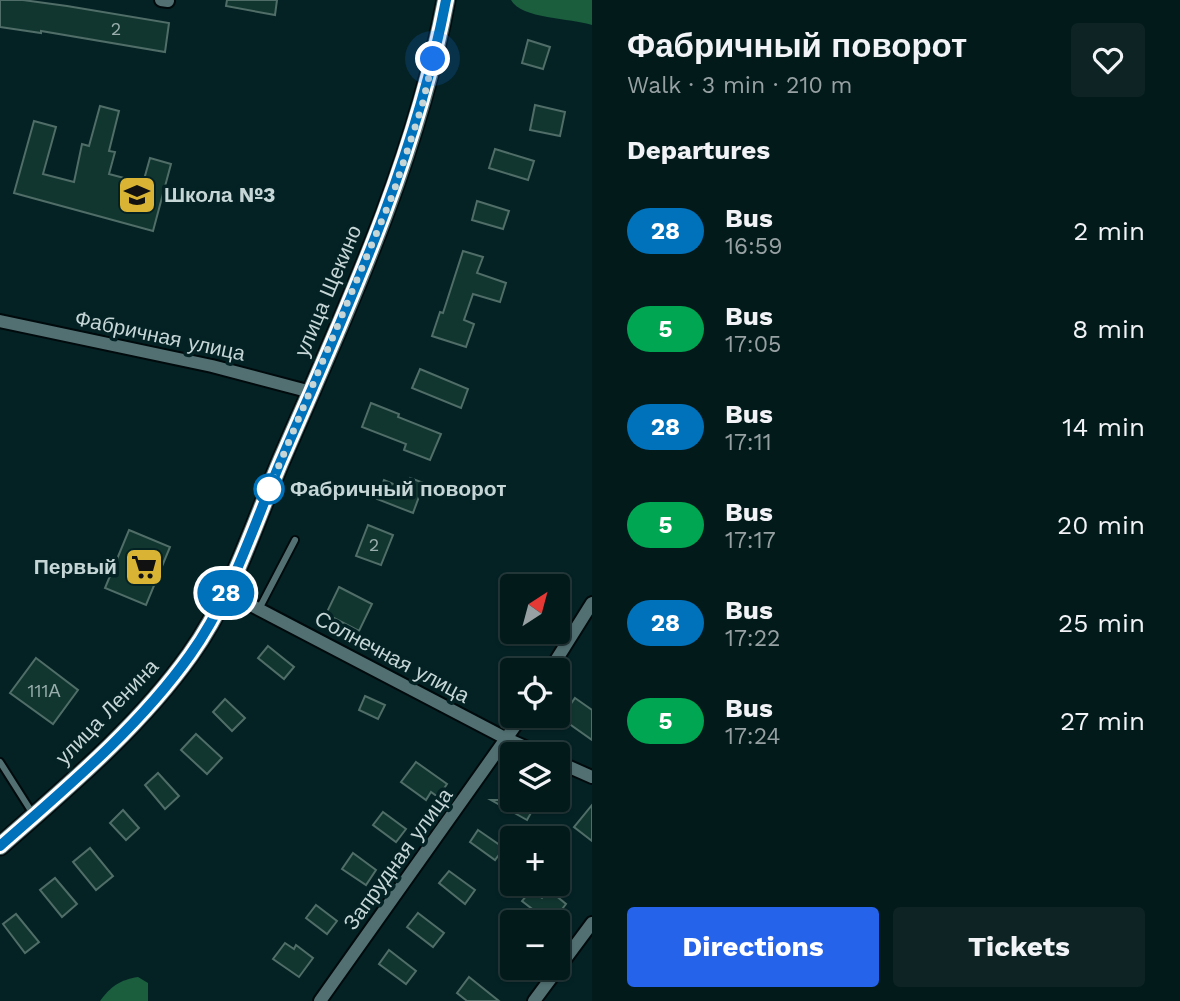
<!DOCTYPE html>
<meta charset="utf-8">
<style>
body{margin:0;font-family:"Work Sans",sans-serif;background:#0d2324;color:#f1f3f6;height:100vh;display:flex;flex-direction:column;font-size:26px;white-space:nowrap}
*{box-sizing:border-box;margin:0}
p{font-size:23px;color:#97a1a3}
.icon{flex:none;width:38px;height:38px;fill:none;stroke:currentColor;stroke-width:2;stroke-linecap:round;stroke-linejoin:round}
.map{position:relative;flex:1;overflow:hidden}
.details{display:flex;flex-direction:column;background:#031a1b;width:588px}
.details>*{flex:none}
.badge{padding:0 14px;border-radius:23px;font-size:24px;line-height:46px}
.needle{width:46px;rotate:36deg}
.fabs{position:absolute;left:500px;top:574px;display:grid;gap:14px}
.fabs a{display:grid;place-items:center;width:70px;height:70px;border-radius:7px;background:#031a1b;box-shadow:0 2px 5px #0004,0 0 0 2px #24383a;font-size:35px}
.you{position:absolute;width:35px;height:35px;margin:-18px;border:5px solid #fff;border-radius:50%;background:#1a73e8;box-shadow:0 0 0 10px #1a73e833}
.map>.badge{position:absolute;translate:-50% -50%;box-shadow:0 0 0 4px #fff}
h2{padding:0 35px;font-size:26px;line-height:63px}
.round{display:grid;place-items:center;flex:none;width:74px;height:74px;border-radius:7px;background:#0d2324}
.headline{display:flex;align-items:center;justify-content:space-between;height:119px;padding:0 35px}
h1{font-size:33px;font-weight:700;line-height:52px}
.cta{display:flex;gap:14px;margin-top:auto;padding:14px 35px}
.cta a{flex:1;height:80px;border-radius:7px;background:#2563eb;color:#fff;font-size:28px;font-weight:700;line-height:80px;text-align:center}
.cta a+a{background:#0d2324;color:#f1f3f6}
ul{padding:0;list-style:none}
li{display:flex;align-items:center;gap:21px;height:98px;padding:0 35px}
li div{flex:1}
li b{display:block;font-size:26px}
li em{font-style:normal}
li .badge{min-width:77px;font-weight:700;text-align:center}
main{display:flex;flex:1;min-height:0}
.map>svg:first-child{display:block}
</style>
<main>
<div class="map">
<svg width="592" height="1001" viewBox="0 0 592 1001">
<rect width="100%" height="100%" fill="#042224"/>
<g fill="#1a5e3d">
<path d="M511 0H592V25C571 18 521 19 511 0Z"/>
<path d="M138 977 148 983V1001H100C111 986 120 980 138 977Z"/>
</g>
<g fill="#113630" stroke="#506d67" stroke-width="2">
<path d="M0 0H23L67 6 169 23 165 52 41 31V33L0 27Z"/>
<path d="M227 0H277L275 15 226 6Z"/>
<path d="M528 40 550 47 543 69 522 63Z"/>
<path d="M535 105 565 112 560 136 530 130Z"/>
<path d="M100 106 119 111 109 151 115 152 109 174 143 183 150 158 171 164 153 231 14 193 34 121 56 127 43 174 74 182 82 144 89 146Z"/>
<path d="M495 149 534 161 528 180 489 168Z"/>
<path d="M477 201 509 211 503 229 472 220Z"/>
<path d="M463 251 483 257 477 273 506 283 500 302 473 294 464 320 474 324 466 347 432 336 440 312 443 313Z"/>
<path d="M420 369 468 389 461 408 412 388Z"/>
<path d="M371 403 399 414 398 417 441 434 430 460 404 450 406 444 362 427Z"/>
<path d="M410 478 424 483 413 513 377 499 384 480 405 489Z"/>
<path d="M368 525 393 535 381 565 356 556Z"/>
<path d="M129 530 170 547 146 605 105 588Z"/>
<path d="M339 587 372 604 359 631 326 614Z"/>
<path d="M268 646 294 667 284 679 258 658Z"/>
<path d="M36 658 78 690 53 724 10 693Z"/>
<path d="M365 696 385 705 378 719 359 710Z"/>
<path d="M575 698 592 710V740L561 718Z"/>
<path d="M225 699 245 718 232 731 213 712Z"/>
<path d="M196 734 222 758 207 774 181 750Z"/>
<path d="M416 762 447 784 438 797 431 792 426 800 401 782Z"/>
<path d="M158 773 179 796 165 809 145 785Z"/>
<path d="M513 778V800H529L536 804 527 820 491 800H501Z"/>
<path d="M592 805V841L574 827Z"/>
<path d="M123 810 139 828 126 840 110 823Z"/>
<path d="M383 812 406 829 396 842 373 825Z"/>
<path d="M478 830 504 848 495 860 470 842Z"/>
<path d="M90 848 113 876 96 890 73 862Z"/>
<path d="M353 853 376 870 366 885 342 869Z"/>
<path d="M449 871 475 890 465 904 439 883Z"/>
<path d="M55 878 77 904 62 917 40 890Z"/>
<path d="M531 890 542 898 549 890 566 904 552 922H549L522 901Z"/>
<path d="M316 905 337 921 327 934 306 918Z"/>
<path d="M418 913 444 933 433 947 407 927Z"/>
<path d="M16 914 39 942 25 953 3 924Z"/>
<path d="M285 943 294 949 296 945 313 958 299 977 273 959Z"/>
<path d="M389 950 416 971 406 984 379 964Z"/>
<path d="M469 977 499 1001H467L457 993Z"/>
</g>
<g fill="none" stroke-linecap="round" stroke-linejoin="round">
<defs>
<g id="service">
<path d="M259 609 295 540"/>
<path d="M0 762 33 814"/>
</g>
<g id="minor">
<path d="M161 0 168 1"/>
<path d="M0 321 212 366 311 392"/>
<path d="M226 592 507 739 541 754"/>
<path d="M550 670 592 603"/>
<path d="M558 762 592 777"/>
<path d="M320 1001 522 716"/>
<path d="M534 1001 592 923"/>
</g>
<path id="secondary" d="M0 846C67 787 138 728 190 655 231 598 253 527 280 463 345 313 416 162 446 0"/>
</defs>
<use href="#service" stroke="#000a0c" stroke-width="10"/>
<use href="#minor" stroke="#000a0c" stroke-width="16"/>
<use href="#secondary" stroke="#000a0c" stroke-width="21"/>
<use href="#service" stroke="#527072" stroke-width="6"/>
<use href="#minor" stroke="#527072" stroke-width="12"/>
<use href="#secondary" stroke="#527072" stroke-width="18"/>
</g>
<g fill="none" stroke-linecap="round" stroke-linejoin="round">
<defs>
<path id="line" d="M0 846C67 787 138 728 190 655 231 598 253 527 280 463 345 313 415 162 446 0"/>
</defs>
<use href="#line" stroke="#fff" stroke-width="16"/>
<use href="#line" stroke="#0072bc" stroke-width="10"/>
<path stroke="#c6d6d7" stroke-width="7" stroke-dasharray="0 12.6" d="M269 489 393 194 422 106 433 59"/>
</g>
<defs>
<symbol id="school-square" viewBox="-11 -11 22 22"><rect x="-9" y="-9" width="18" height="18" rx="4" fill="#d9b334" stroke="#042224"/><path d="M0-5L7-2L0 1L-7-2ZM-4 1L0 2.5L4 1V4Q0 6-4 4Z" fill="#111"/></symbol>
<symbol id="supermarket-square" viewBox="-11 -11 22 22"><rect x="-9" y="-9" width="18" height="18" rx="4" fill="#d9b334" stroke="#042224"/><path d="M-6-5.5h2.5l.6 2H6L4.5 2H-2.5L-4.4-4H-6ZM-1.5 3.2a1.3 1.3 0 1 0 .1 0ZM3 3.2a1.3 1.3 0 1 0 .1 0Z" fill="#111"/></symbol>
</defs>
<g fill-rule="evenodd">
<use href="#school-square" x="115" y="173" width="44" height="44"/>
<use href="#supermarket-square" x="122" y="545" width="44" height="44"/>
</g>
<circle fill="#fff" stroke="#0072bc" stroke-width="3.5" cx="269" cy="489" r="14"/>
<g text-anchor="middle" stroke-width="7" stroke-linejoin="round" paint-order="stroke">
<g font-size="18" fill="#99aead">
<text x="116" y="35">2</text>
<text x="374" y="551">2</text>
<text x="44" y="697">111А</text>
</g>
<g font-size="21" font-weight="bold" fill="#c6d6d7" stroke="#042224" text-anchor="start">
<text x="164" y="202">Школа №3</text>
<text x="117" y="574" text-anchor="end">Первый</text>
</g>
<g font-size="21" fill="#c6d6d7" stroke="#042224">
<text transform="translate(328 291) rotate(-67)" y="7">улица Щекино</text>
<text transform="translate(160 336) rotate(12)" y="7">Фабричная улица</text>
<text transform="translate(392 657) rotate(28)" y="7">Солнечная улица</text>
<text transform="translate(107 712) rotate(-46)" y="7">улица Ленина</text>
<text transform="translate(398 859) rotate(-54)" y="7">Запрудная улица</text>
</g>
<g font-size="21" font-weight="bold" fill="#c6d6d7" stroke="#042224" text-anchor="start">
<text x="290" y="496">Фабричный поворот</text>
</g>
</g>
</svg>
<div class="fabs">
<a><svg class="needle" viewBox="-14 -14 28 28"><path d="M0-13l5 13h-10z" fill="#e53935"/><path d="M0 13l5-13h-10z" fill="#97a1a3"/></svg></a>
<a><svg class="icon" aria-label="locate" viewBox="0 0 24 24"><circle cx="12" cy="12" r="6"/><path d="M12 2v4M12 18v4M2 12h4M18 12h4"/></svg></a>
<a><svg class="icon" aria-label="layers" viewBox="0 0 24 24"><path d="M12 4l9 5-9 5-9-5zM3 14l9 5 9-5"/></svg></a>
<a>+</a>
<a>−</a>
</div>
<div class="you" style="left:433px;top:59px"></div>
<b class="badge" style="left:226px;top:593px;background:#0072bc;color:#fff">28</b>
</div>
<section class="details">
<div class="headline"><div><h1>Фабричный поворот</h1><p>Walk · 3 min · 210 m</p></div><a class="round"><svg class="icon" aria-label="heart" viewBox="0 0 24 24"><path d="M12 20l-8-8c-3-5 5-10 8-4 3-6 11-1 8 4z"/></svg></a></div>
<h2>Departures</h2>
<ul>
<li><span class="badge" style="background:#0072bc;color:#fff">28</span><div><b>Bus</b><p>16:59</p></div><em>2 min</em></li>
<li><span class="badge" style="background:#00a651;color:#fff">5</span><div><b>Bus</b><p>17:05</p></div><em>8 min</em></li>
<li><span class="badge" style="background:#0072bc;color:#fff">28</span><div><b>Bus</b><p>17:11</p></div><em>14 min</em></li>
<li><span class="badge" style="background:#00a651;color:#fff">5</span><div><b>Bus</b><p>17:17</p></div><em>20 min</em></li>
<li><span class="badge" style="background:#0072bc;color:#fff">28</span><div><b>Bus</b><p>17:22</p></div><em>25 min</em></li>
<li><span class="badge" style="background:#00a651;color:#fff">5</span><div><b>Bus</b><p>17:24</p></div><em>27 min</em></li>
</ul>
<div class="cta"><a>Directions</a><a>Tickets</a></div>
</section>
</main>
